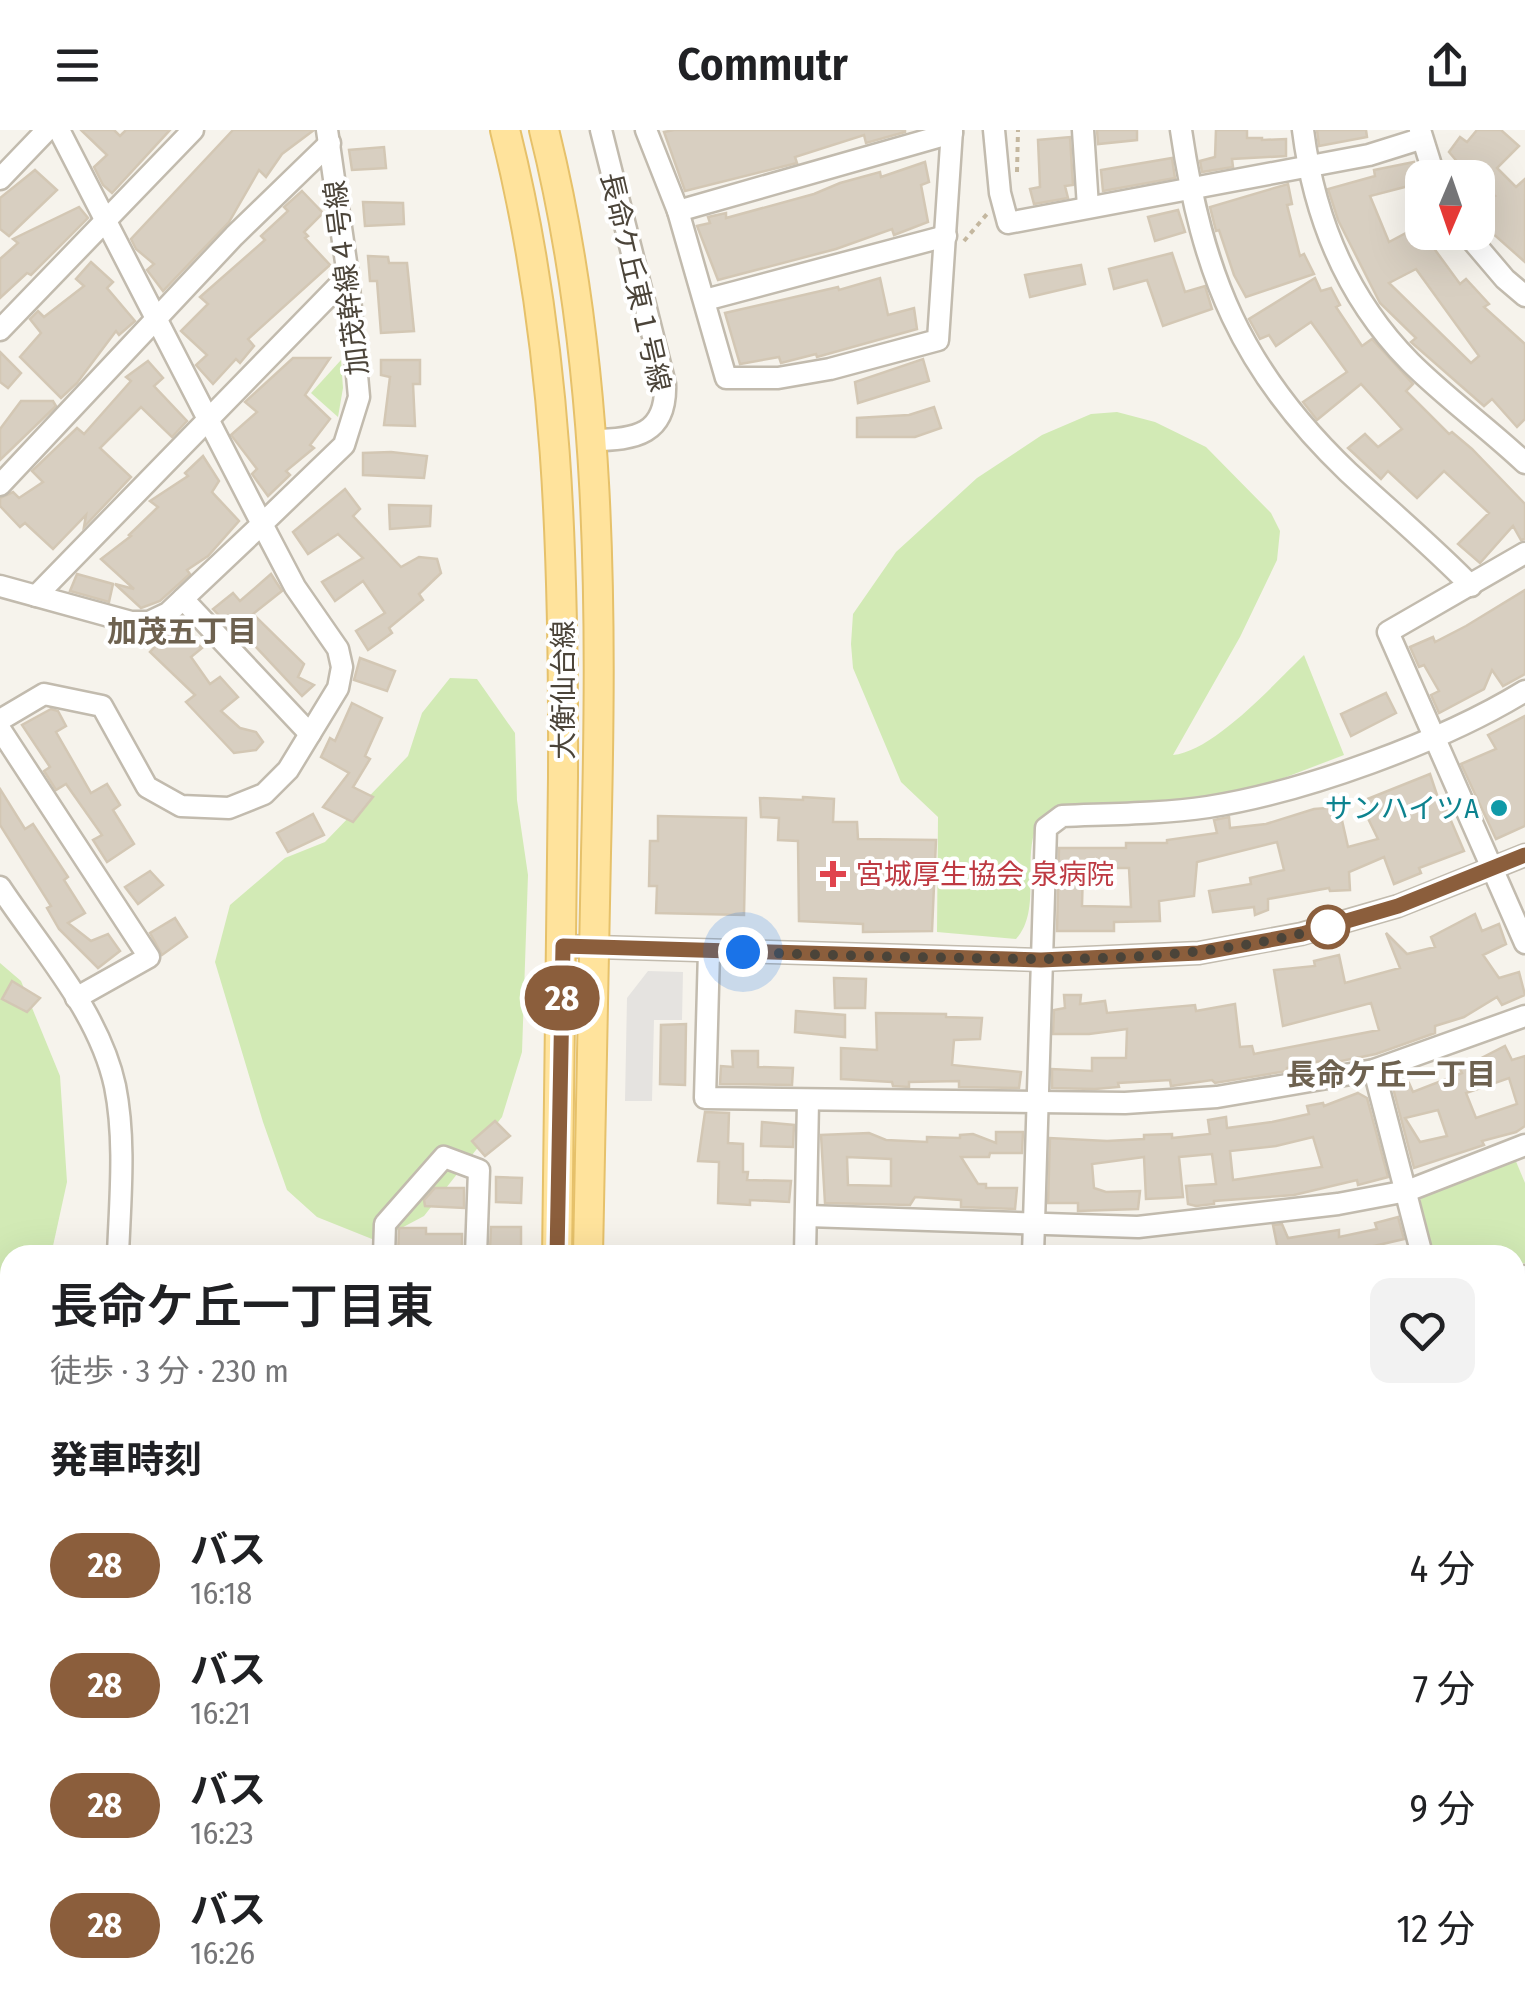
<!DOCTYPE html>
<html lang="ja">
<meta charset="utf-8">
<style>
body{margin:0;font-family:"Fira Sans Condensed","Noto Sans JP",sans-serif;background:#f2f2f2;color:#202124;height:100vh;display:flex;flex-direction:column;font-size:38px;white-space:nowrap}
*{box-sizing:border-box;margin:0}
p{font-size:32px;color:#757577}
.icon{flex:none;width:55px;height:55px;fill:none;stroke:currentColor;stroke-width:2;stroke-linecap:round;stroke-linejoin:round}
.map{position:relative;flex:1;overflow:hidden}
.side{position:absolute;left:0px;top:1115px;width:1525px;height:762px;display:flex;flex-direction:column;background:#fff;border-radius:30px 30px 0 0;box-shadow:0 10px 40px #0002}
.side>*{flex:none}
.badge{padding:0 20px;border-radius:32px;font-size:35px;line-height:65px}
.needle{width:65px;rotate:182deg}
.tools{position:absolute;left:1405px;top:30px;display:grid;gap:20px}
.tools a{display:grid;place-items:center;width:90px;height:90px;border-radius:20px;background:#fff;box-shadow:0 10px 40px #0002;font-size:50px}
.you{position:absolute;width:50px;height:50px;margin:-25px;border:8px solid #fff;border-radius:50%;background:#1a73e8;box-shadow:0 0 0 15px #1a73e833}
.map>.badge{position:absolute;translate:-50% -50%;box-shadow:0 0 0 5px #fff}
h2{padding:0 50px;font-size:38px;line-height:90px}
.round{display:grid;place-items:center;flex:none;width:105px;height:105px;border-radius:20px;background:#f2f2f2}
.summary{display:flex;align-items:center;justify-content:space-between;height:170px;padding:0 50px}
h1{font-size:48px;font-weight:600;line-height:75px}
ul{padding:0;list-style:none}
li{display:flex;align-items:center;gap:30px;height:120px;padding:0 50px}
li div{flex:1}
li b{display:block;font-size:38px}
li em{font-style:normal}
li .badge{min-width:110px;font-weight:700;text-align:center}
header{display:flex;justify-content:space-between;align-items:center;height:130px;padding:0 50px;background:#fff;font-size:45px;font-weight:600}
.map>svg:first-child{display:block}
</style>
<header><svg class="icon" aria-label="menu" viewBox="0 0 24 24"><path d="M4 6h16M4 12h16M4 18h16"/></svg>Commutr<svg class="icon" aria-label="share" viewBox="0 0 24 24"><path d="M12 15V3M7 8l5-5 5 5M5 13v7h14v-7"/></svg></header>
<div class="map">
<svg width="1525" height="1877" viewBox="0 0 1525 1877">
<rect width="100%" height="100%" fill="#f6f3ec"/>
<g fill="#d2eab5">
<path d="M341 230 343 258 338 287 311 263Z"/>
<path d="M1117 282 1155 292 1206 317 1271 383 1280 401 1277 430 1240 507 1173 625C1214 621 1274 554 1304 525L1344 625 1260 657 1206 669 1130 674 1039 691C1020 726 1043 779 1016 809L937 802 938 687 901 652 853 538 851 514 853 484 896 422 977 348 1042 305 1091 284Z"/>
<path d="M450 548 477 549 515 603 517 670 528 745 522 922 502 987 424 1086 377 1111 317 1087 287 1060 263 992 215 832 230 775 285 728 325 712 408 626 422 583Z"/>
<path d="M0 833 21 851 60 946 67 1052 51 1125H10V1191L0 1203Z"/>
<path d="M1515 1029 1525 1053V1133L1515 1136V1125H1432L1417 1076 1427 1059Z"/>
<path d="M1525 1411V1552L1515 1556V1414Z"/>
<path d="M1525 1662V1763L1515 1769V1667Z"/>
<path d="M10 1680V1868H72L28 1877H0V1682Z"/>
<path d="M1167 1868H1368L1361 1877H1151Z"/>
</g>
<path fill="#e5e3e0" d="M648 841 683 842 682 890H654L652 971H625L627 868Z"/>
<g fill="#d8cfc1" stroke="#d3c7b4" stroke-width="2.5" fill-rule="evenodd">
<path d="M81 0H114L120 6 126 0H170L112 63 103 55 94 37 107 25Z"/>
<path d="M233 0H314L282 24 266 47 259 40 229 92 163 161 147 140 154 134 136 119 131 109Z"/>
<path d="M674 0H905V2L866 13 864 5 795 27 797 33 685 61 664 2Z"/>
<path d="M1097 0H1137V10L1098 14Z"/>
<path d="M1216 0H1247V8H1262V10L1286 9V26L1232 29 1233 37 1202 42 1200 31 1215 27Z"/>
<path d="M1317 0H1366L1367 7 1319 16Z"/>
<path d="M1477 0H1501L1519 16 1497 38 1516 57 1525 49V132L1482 94 1491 84 1483 73 1495 66 1478 54V48H1471L1449 22 1460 7 1467 12Z"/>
<path d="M1070 7 1073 55 1065 56 1068 68 1034 74 1030 59 1040 57 1038 10Z"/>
<path d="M384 17 386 38 352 40 349 20Z"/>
<path d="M1172 28 1175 48 1103 61 1101 40Z"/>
<path d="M925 32 929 52 921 55 928 92 894 105 892 99 836 119 718 150 697 96 710 93 708 87 726 83V88L814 64 840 53 880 42 881 47Z"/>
<path d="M1414 32 1420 53 1370 66 1389 112 1421 95 1422 102 1460 154 1466 149 1489 174 1484 177 1525 214V289L1517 297 1492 269 1484 276 1411 212 1416 208 1380 173 1338 90 1328 59 1375 46 1374 40ZM1416 139 1479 226 1471 233 1389 153Z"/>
<path d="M35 40 57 60 9 106 0 99V68Z"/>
<path d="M1288 54 1292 74 1287 75 1300 126 1304 124 1314 144 1246 167 1234 145 1219 100 1216 101 1210 77Z"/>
<path d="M302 61 323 83 304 102 308 106 305 108 330 135 248 209 254 216 240 233 236 229 213 254 196 235 207 225 181 201 208 174 200 167 265 110 261 106 288 81 284 77Z"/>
<path d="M363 72 403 73 404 94 365 96Z"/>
<path d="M79 77 88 88 31 145 27 143 0 168V129L18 113 13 109Z"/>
<path d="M1178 80 1185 102 1155 111 1148 87Z"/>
<path d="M1172 123 1185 162 1205 156 1212 179 1163 196 1147 150 1114 159 1109 139Z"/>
<path d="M368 126 388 127 389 133H407L414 201 381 203 377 151H370Z"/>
<path d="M91 132 113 152 107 158 135 191 119 205 116 201 77 253 61 268 20 227 41 203 30 189 38 181 44 187 84 156 76 149Z"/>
<path d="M1081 135 1085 154 1030 167 1025 145Z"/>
<path d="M880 148 888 185 914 178 917 199 817 227 816 224 781 233 779 227 740 234 725 183 838 157 839 160Z"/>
<path d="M1315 148 1321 161 1331 158 1340 175 1336 177 1362 216 1372 209 1413 254 1406 261 1449 304 1452 302 1472 319 1525 374V409L1521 410 1513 396 1480 433 1458 414 1489 383 1444 341 1417 368 1388 341 1381 349 1348 318 1365 304 1378 317 1402 299 1361 254 1317 290 1303 272 1347 242 1311 192 1276 216 1269 205 1260 209 1249 189Z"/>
<path d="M0 222 21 243 8 258 0 252Z"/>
<path d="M293 228H330L305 265 330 289 310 315 314 318 286 341 290 345 268 366 252 344 257 339 231 305 257 282 245 272Z"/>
<path d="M923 229 929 251 858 273 855 252Z"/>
<path d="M381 230H420V254H413L415 296 384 295 390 247 381 245Z"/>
<path d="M148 231 163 248 154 256 187 291 172 307 141 277 100 318 131 347 84 397 86 385 53 419 25 393 20 397 0 376V368L13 362 19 368 43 352 32 341 77 298 84 304 131 251 126 247Z"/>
<path d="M21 271H53L56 276 0 330V299Z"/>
<path d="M934 277 941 298 915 307H857V288L909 285Z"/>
<path d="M391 322 427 326 424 348 363 345V323Z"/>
<path d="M203 326 219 351 212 362 239 391 208 426 187 440 190 444 160 471 141 478 115 454 134 459 101 429 131 406 129 405 158 377 150 371 188 346 185 343Z"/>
<path d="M345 359 360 379 353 386 401 437 419 427 437 429 441 443 419 464 423 470 389 498 392 503 368 520 356 501 385 483 363 451 335 471 322 452 363 428 338 404 308 424 293 402Z"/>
<path d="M389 375 431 376 430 396 390 399Z"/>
<path d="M77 444 113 454 109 472 70 461Z"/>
<path d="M271 444 282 461 253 484 304 534 298 547 314 555 302 566 240 500 237 504 213 479 233 463 240 471Z"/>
<path d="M1525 460V544L1503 556 1492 540 1484 559 1439 583 1431 565 1439 561 1424 535 1419 537 1410 517 1433 507 1435 512 1466 496Z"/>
<path d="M175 495 202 518 191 527 210 554 220 547 238 567 221 581 240 598 256 602 263 612 256 620 234 623 186 572 195 565 150 522Z"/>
<path d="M360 528 395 541 387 561 354 550Z"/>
<path d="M1386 563 1396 583 1351 606 1341 584Z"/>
<path d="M352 573 382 588 365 626 370 629 353 657 373 667 353 692 323 677 349 643 321 627 330 608 335 611Z"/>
<path d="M51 579 58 581 66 596 56 602 91 663 107 654 120 675 113 680 134 714 107 732 93 710 102 705 66 654 56 660 44 641 50 637 22 595Z"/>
<path d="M1525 586V696L1496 709 1461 634 1496 619 1488 605Z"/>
<path d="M1430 644 1440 674 1443 672 1464 721 1419 738 1421 743 1394 754 1384 727 1349 742 1350 760 1330 761 1329 758 1268 769V780L1255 785 1254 777 1213 782 1209 761 1251 754 1250 748 1284 740 1277 712 1197 732 1194 766 1159 771 1160 791 1114 792V801H1057L1059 718H1126V713H1167V710L1217 703 1214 690 1229 687 1230 698 1266 694 1314 679 1339 677 1348 717 1378 709 1360 672ZM1083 738H1129L1131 777 1082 776Z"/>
<path d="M0 659 25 699 33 694 68 747 64 750 85 783 68 793 91 811 108 804 120 821 98 838 59 799 47 778 51 776 0 695Z"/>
<path d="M803 667 834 669 833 692H857L858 709 936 710 932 801 863 802V794L799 791 798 711 778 710 779 688 761 687 760 668 803 670Z"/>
<path d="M313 684 324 705 288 722 277 703Z"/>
<path d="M658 686 746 688 744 785 656 783 657 756H649L650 711H658Z"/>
<path d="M150 741 163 755 138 774 125 757Z"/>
<path d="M1475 784 1482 801 1499 794 1506 814 1483 825 1499 848 1519 842 1525 865 1502 875 1497 867 1464 887 1435 896V903L1376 924 1336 932 1335 928 1287 938V941L1215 953 1212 950 1171 956 1170 950 1118 953 1119 957 1095 959 1052 958V939L1092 941V928H1126L1127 899 1089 904H1053L1054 880 1065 878 1064 865H1081L1080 874 1105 871 1107 883 1195 875 1196 881 1235 874 1240 917 1252 916 1254 924 1379 900 1371 873 1283 896 1274 840 1315 836 1314 831 1339 825 1345 853 1400 838 1386 803 1407 824 1435 817 1431 807Z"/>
<path d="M175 788 187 807 162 825 150 803Z"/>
<path d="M834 848 866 849 865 878H835Z"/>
<path d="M12 851 40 868 27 882 2 869Z"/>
<path d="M796 881 845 885V907L795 902Z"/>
<path d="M876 883 946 884V887L982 888 980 909 954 910 952 935 1021 942 1019 958 959 957V951L909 952V957L893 956 892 952 841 949V918L877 920Z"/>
<path d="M686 894 685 955 660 954 661 895Z"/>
<path d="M1505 916 1512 930 1525 926V996L1516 1002 1482 1011 1484 1015 1414 1038 1393 958 1409 953 1413 962 1462 943 1460 939ZM1509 948 1517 974 1476 988 1466 963ZM1438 980 1447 1006 1420 1012 1405 988Z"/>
<path d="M732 921H758V937L793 938 792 955 720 954 721 936 733 937Z"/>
<path d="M1358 963 1367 968 1388 1047 1358 1055 1357 1050 1294 1065 1214 1071V1074L1196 1076 1188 1074 1186 1056 1216 1054 1212 1024 1179 1027 1183 1067 1167 1068 1146 1069 1144 1027 1092 1034 1094 1058 1106 1062 1140 1061 1138 1079 1078 1081V1073H1048L1050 1008 1107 1011 1144 1009V1005L1172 1004V1008L1210 1004 1208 990 1226 987 1227 998 1272 992 1309 984 1307 976 1323 973 1324 976ZM1313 1007 1322 1037 1233 1050 1230 1021 1276 1016Z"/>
<path d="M705 982 729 983 728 1013 743 1014V1042H748L747 1050 791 1051 789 1072 750 1070V1075L718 1073 719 1032 698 1031Z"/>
<path d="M495 991 510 1006 485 1026 472 1011Z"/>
<path d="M762 992 794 995 793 1017 761 1016Z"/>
<path d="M996 1002H1023L1022 1023H990L989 1027H961L978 1054H986V1058H1017L1015 1079 961 1077V1070L915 1067 910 1075 825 1073 821 1005 869 1003 886 1010 927 1012V1007L960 1008V1005L973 1004 996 1013ZM847 1027 891 1029V1056L848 1055Z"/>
<path d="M496 1047 522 1048 521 1073 496 1072Z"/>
<path d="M435 1058H464V1078L425 1076 424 1070Z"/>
<path d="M1398 1087 1404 1109 1374 1116 1376 1123 1365 1125H1279L1273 1095 1282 1094 1288 1108 1339 1100V1107L1377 1099 1375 1093Z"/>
<path d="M491 1097H521V1119H490Z"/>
<path d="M399 1098H426V1104H462V1125H398Z"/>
</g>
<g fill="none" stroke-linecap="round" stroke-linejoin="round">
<defs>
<g id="minor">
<path d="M646 0 678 81 726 248H778L830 239 938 210 952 0"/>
<path d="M994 0 1000 63 1008 93 1369 25 1420 9"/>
<path d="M1083 0 1088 77"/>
<path d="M1181 0C1202 144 1241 240 1348 342 1389 380 1432 416 1471 456"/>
<path d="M1303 0C1314 87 1347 168 1410 232 1446 268 1488 298 1525 333"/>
<path d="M1420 0 1435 48"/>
<path d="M0 49 47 0"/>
<path d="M678 81 952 3"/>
<path d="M1465 102 1505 149 1525 166"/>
<path d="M705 170 946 106"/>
<path d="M0 200 193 0"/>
<path d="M592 310C636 310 667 304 665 254L601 0"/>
<path d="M0 355 234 106 330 13"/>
<path d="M1525 423 1388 502 1525 813"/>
<path d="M0 456 131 492H149L168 483 262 394 59 0"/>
<path d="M36 466 348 146"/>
<path d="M183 469 310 604"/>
<path d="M0 590 44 564 102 576 147 657 181 676 229 678 264 664 288 640 338 558 342 537 338 519 295 457 262 394 344 315 359 267 348 146 327 0"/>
<path d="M0 599 149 827 76 868"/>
<path d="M0 757C41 819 99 882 115 956 126 1011 120 1070 118 1125"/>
<path d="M563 816 1041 830 1199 823 1301 804 1398 776 1525 725"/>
<path d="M709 821 705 968 1125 973 1217 967 1374 940 1525 886"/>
<path d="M1374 940 1422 1125"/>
<path d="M808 1086 1138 1097 1338 1074 1407 1061 1525 1015"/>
<path d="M384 1125 385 1094 444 1027 479 1040 476 1125"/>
<path d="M805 1125 808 971"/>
<path d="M1033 1125 1046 698 1062 686C1111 684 1160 684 1208 677 1304 662 1442 612 1525 561"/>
<path d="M1515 1149 1525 1146"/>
<path d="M1515 1277 1525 1274"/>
<path d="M1515 1397 1525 1394"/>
<path d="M0 1433 10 1432"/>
<path d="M0 1504H10"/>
<path d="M0 1575 10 1578"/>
<path d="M1100 1868 1104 1876 1101 1877"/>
</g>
<g id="major">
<path d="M505 0C559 214 564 428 563 647 562 807 560 966 557 1125"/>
<path d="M544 0C603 237 602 481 596 723 593 857 591 991 588 1125"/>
<path d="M543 1877V1868"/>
<path d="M571 1877V1868"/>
</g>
<g id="highway">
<path d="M1515 1604 1525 1599"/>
<path d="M1515 1637 1525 1633"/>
<path d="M930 1877 952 1868"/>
<path d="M1003 1877 1024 1868"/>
</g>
</defs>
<use href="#minor" stroke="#c2bbae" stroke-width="25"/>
<use href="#major" stroke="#e6c16a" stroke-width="32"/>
<use href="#highway" stroke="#e0a43c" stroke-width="35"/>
<g stroke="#c4b79f" stroke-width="4" stroke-dasharray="5 5" stroke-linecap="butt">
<path d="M1017 42 1018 0"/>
<path d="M964 111 987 84"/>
</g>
<use href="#minor" stroke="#fff" stroke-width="20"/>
<use href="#major" stroke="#ffe39c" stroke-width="28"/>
<use href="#highway" stroke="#ffcf6e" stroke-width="30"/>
</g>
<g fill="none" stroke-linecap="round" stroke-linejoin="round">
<defs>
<path id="line" d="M557 1125 563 816 1041 830 1199 823 1302 804 1398 776 1525 725"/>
</defs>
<use href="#line" stroke="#fff" stroke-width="22"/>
<use href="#line" stroke="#8b5e3c" stroke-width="15"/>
<path stroke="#4b4439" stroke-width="10" stroke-dasharray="0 18" d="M743 822C819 825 895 827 971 828 1093 831 1216 829 1334 795L1328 797"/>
</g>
<circle fill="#0f9aa8" stroke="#fff" stroke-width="4" cx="1499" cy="678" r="10"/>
<path fill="#e0444e" stroke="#fff" stroke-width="4" d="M828 729h10v10h10v10h-10v10h-10v-10h-10v-10h10z"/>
<circle fill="#fff" stroke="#8b5e3c" stroke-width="5" cx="1328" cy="797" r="20"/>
<g text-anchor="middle" stroke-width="8" stroke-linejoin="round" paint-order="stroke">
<g font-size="28" fill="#4b4439" stroke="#fff">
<text transform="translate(346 148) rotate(-97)" y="10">加茂幹線４号線</text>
<text transform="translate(636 152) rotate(77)" y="10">長命ケ丘東１号線</text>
<text transform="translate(563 560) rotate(-90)" y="10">大衡仙台線</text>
</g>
<g font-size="28" fill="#0d838f" stroke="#fff" text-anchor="end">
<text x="1479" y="688">サンハイツA</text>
</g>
<g font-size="28" fill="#be3a42" stroke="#fff" text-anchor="start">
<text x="856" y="754">宮城厚生協会 泉病院</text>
</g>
<g font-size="30" font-weight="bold" fill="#6e6250" stroke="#fff">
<text x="182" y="512">加茂五丁目</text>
<text x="1391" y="955">長命ケ丘一丁目</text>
</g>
</g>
</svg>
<div class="tools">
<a><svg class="needle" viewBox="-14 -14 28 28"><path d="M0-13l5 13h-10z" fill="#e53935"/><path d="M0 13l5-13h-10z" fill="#757577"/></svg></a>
</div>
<div class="you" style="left:743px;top:822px"></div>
<b class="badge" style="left:562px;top:868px;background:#8b5e3c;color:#fff">28</b>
<section class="side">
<div class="summary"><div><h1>長命ケ丘一丁目東</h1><p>徒歩 · 3 分 · 230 m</p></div><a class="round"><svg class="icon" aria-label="heart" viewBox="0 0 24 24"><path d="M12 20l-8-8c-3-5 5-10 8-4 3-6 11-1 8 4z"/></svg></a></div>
<h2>発車時刻</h2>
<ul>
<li><span class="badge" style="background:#8b5e3c;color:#fff">28</span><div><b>バス</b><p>16:18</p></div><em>4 分</em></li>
<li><span class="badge" style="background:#8b5e3c;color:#fff">28</span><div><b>バス</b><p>16:21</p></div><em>7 分</em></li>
<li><span class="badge" style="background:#8b5e3c;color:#fff">28</span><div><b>バス</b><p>16:23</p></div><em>9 分</em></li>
<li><span class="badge" style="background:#8b5e3c;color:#fff">28</span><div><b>バス</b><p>16:26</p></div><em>12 分</em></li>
</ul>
</section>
</div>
